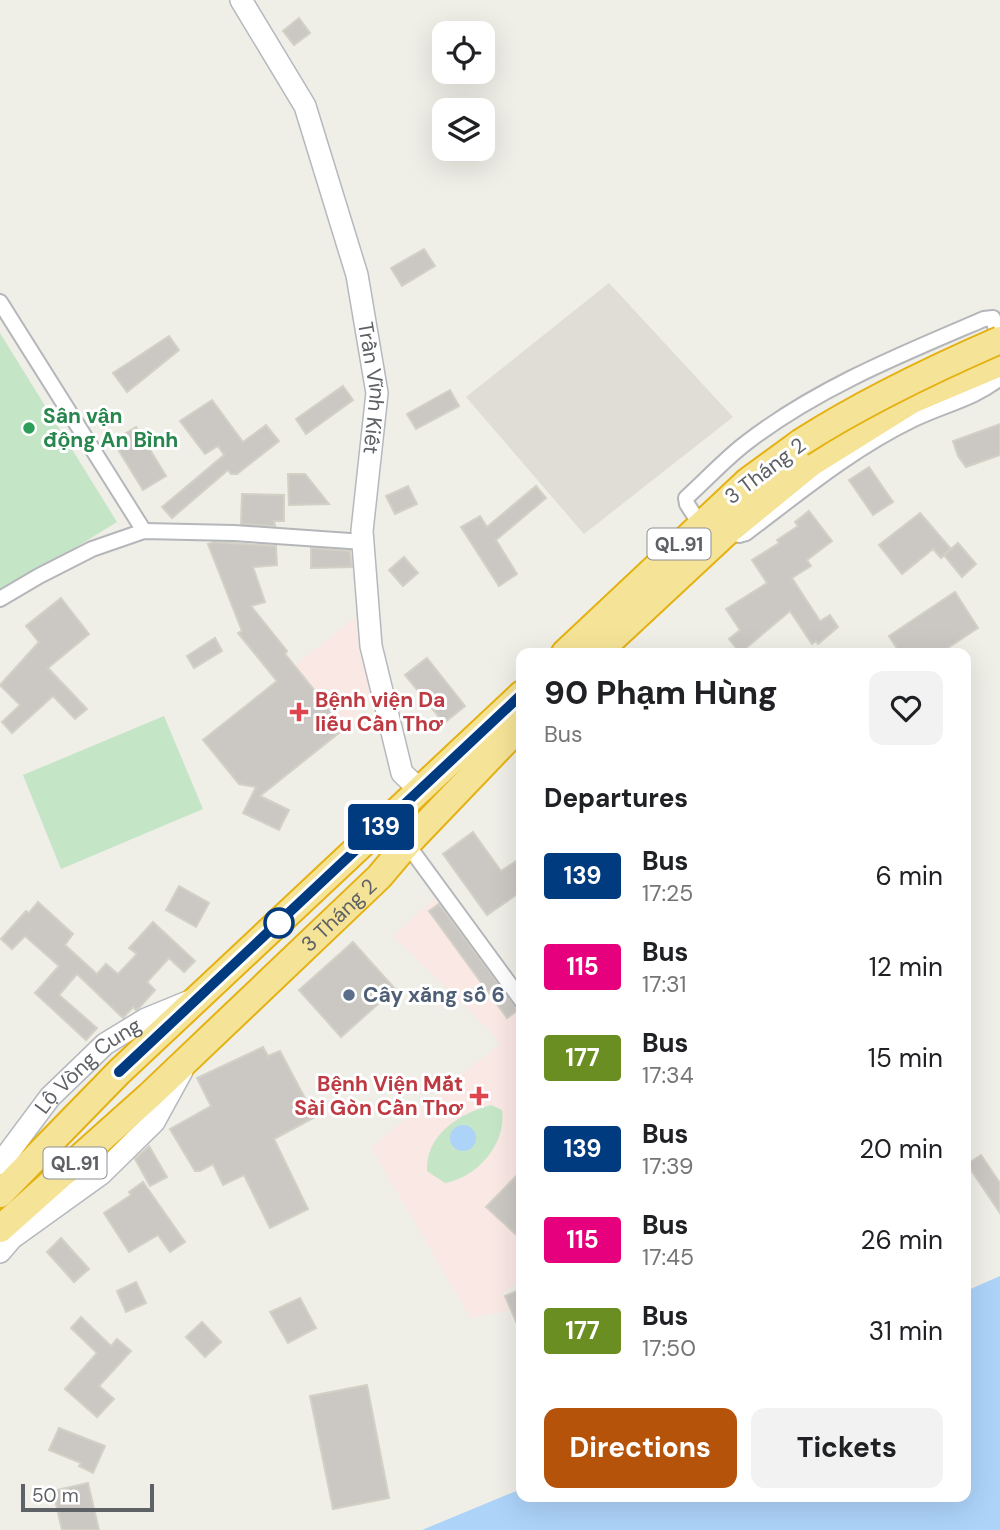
<!DOCTYPE html>
<meta charset="utf-8">
<style>
body{margin:0;font-family:"DM Sans",sans-serif;background:#f2f2f2;color:#202124;height:100vh;display:flex;flex-direction:column;font-size:26px;white-space:nowrap}
*{box-sizing:border-box;margin:0}
p{font-size:23px;color:#757577}
.icon{flex:none;width:38px;height:38px;fill:none;stroke:currentColor;stroke-width:2;stroke-linecap:round;stroke-linejoin:round}
.map{position:relative;flex:1;overflow:hidden}
.details{position:absolute;left:516px;top:648px;width:455px;height:854px;display:flex;flex-direction:column;background:#fff;border-radius:14px;box-shadow:0 7px 28px #0002}
.details>*{flex:none}
.badge{padding:0 14px;border-radius:5px;font-size:24px;line-height:46px}
.tools{position:absolute;left:432px;top:21px;display:grid;gap:14px}
.tools a{display:grid;place-items:center;width:63px;height:63px;border-radius:14px;background:#fff;box-shadow:0 7px 28px #0002;font-size:35px}
.scale{position:absolute;left:21px;bottom:18px;width:133px;box-sizing:border-box;padding-left:7px;border:4px solid #5e6166;border-top:0;font-size:19px;line-height:24px;white-space:nowrap;color:#5e6166;-webkit-text-stroke:5px #fff;paint-order:stroke}
.map>.badge{position:absolute;translate:-50% -50%;box-shadow:0 0 0 4px #fff}
h2{padding:0 28px;font-size:26px;line-height:63px}
.round{display:grid;place-items:center;flex:none;width:74px;height:74px;border-radius:14px;background:#f2f2f2}
.head{display:flex;align-items:center;justify-content:space-between;height:119px;padding:0 28px}
h1{font-size:33px;font-weight:700;line-height:52px}
.primary-button{display:flex;gap:14px;margin-top:auto;padding:14px 28px}
.primary-button a{flex:1;height:80px;border-radius:14px;background:#b45309;color:#fff;font-size:28px;font-weight:700;line-height:80px;text-align:center}
.primary-button a+a{background:#f2f2f2;color:#202124}
ul{padding:0;list-style:none}
li{display:flex;align-items:center;gap:21px;height:91px;padding:0 28px}
li div{flex:1}
li b{display:block;font-size:26px}
li em{font-style:normal}
li .badge{min-width:77px;font-weight:700;text-align:center}
.map>svg:first-child{display:block}
</style>
<div class="map">
<svg width="1000" height="1530" viewBox="0 0 1000 1530">
<rect width="100%" height="100%" fill="#efeee7"/>
<path fill="#dfddd5" d="M609 283 733 417 584 534 466 397Z"/>
<g fill="#fae8e5">
<path d="M355 617 358 647 373 696 345 728 268 790 239 784 203 740Z"/>
<path d="M440 893 521 1006 522 1282 503 1292 509 1311 470 1318 371 1147 500 1044 489 1030 393 936Z"/>
</g>
<g fill="#c5e5c7">
<path d="M0 333 117 522 0 594Z"/>
<path d="M164 716 203 809 61 869 23 775Z"/>
<path d="M491 1105 502 1110C507 1144 476 1178 445 1183L427 1171C425 1135 460 1113 491 1105Z"/>
</g>
<g fill="#add3f9">
<circle cx="463" cy="1138" r="13"/>
<path d="M1000 1276V1530H422L521 1489 522 1496H966V1291Z"/>
</g>
<g fill="#cbc8c4" stroke="#d3d0c5" stroke-width="2">
<path d="M299 18 310 33 294 45 283 31Z"/>
<path d="M424 249 435 266 402 286 391 268Z"/>
<path d="M169 336 179 350 127 392 113 373Z"/>
<path d="M343 386 353 400 306 434 296 419Z"/>
<path d="M450 390 459 406 416 429 407 414Z"/>
<path d="M212 400 243 442 266 425 279 441 237 474H231L228 470 172 518 162 507 224 455 218 446 205 454 180 421Z"/>
<path d="M1000 424V455L966 467 958 456 953 441Z"/>
<path d="M136 427 166 476 143 490 113 441Z"/>
<path d="M869 467 893 502 873 515 849 480Z"/>
<path d="M288 474H305L329 504 289 505Z"/>
<path d="M408 486 417 504 395 514 386 496Z"/>
<path d="M536 486 546 498 496 540 517 574 499 586 461 527 480 516 487 527Z"/>
<path d="M242 494 284 495V521H274L275 526 241 524Z"/>
<path d="M809 511 832 541 807 560 811 566 792 578 820 621 830 615 838 627 818 644 816 641 812 644 790 611 740 653 729 639 740 630 726 609 767 583 752 560 779 543 777 540 798 526 795 522Z"/>
<path d="M920 513 951 549 941 558 933 549 902 574 879 545Z"/>
<path d="M214 542 276 546 277 565 253 567 265 602 251 606 287 651 285 654 345 728 260 796 289 810 279 830 243 813 256 787 239 784 203 740 277 681 238 633 242 631 208 544Z"/>
<path d="M958 543 976 564 962 577 944 555Z"/>
<path d="M311 548 350 551 352 567 311 568Z"/>
<path d="M404 557 418 573 403 586 389 570Z"/>
<path d="M955 592 978 628 940 653H900L889 636Z"/>
<path d="M61 598 89 634 48 668 87 709 75 719 53 696 12 733 2 722 20 705 0 685 39 642 26 626Z"/>
<path d="M215 638 222 651 194 668 187 656Z"/>
<path d="M427 658 465 706 444 723 405 675Z"/>
<path d="M473 832 501 871 522 857V891L487 915 443 854Z"/>
<path d="M179 886 209 903 196 927 166 910Z"/>
<path d="M38 902 73 934 65 945 97 974 106 964 118 974 137 954 129 948 153 922 195 961 184 972 169 958 147 982 155 990 139 1008 136 1010 133 1007 123 1018 77 974 59 995 97 1028 86 1040 35 993 59 966 25 936 12 949 1 939 26 911 29 913Z"/>
<path d="M439 904 518 1010 507 1018 429 911Z"/>
<path d="M353 942 395 989 341 1037 299 990Z"/>
<path d="M263 1047 268 1056 280 1051 315 1117 274 1139 308 1209 270 1228 244 1175 223 1185 213 1164 200 1171H195L170 1129 211 1106 197 1078Z"/>
<path d="M149 1146 167 1177 150 1186 135 1159Z"/>
<path d="M981 1155 1000 1183V1213L967 1164Z"/>
<path d="M522 1170V1240L486 1207Z"/>
<path d="M143 1182 185 1242 170 1252 158 1235 129 1252 104 1213 131 1195 129 1192Z"/>
<path d="M61 1238 89 1269 74 1282 47 1252Z"/>
<path d="M136 1282 146 1303 126 1312 117 1291Z"/>
<path d="M522 1289V1335L505 1296Z"/>
<path d="M300 1298 316 1328 288 1343 270 1312Z"/>
<path d="M81 1317 111 1346 117 1339 131 1351 99 1386 114 1399 97 1417 65 1389 97 1353 71 1328Z"/>
<path d="M202 1322 221 1342 205 1357 186 1337Z"/>
<path d="M367 1385 389 1498 333 1509 310 1396Z"/>
<path d="M59 1428 105 1446 93 1473 79 1466 81 1463 49 1450Z"/>
<path d="M88 1483 99 1530H62L53 1491Z"/>
</g>
<g fill="none" stroke-linecap="round" stroke-linejoin="round">
<defs>
<g id="street">
<path d="M0 302 144 531"/>
<path d="M700 524 687 504 686 498C706 480 725 459 746 443 817 388 902 354 984 319L993 318 1000 345"/>
<path d="M733 532 739 535 746 533C799 493 852 449 912 420 942 405 974 399 1000 378"/>
<path d="M0 599 39 576 92 549 144 531 234 533 364 542"/>
<path d="M407 844 522 1001"/>
</g>
<g id="secondary">
<path id="s1" d="M241 0 305 106 357 275 377 393 362 531 371 646 402 773 420 790"/>
<path id="s2" d="M0 1164 50 1097 105 1044 146 1019 190 1001"/>
<path d="M0 1252 12 1238 101 1174 154 1122 182 1071"/>
</g>
<g id="highway">
<path d="M565 653 748 481 800 443"/>
<path d="M597 653 729 530 811 463 912 400 1000 363"/>
<path d="M0 1194 119 1072 522 694"/>
<path id="s3" d="M0 1229 149 1096 379 877 407 844 522 724"/>
</g>
</defs>
<use href="#street" stroke="#b4b6ba" stroke-width="18"/>
<use href="#secondary" stroke="#b5b8bd" stroke-width="24"/>
<use href="#highway" stroke="#e5b111" stroke-width="30"/>
<use href="#street" stroke="#fff" stroke-width="14"/>
<use href="#secondary" stroke="#fff" stroke-width="21"/>
<use href="#highway" stroke="#f5e497" stroke-width="26"/>
<defs>
<path id="highway-bridge" d="M800 443C864 402 931 370 1000 340"/>
</defs>
<use href="#highway-bridge" stroke="#e5b111" stroke-width="30" stroke-linecap="butt"/>
<use href="#highway-bridge" stroke="#f5e497" stroke-width="26"/>
</g>
<g fill="none" stroke-linecap="round" stroke-linejoin="round">
<defs>
<path id="line" d="M119 1072 522 694"/>
</defs>
<use href="#line" stroke="#fff" stroke-width="16"/>
<use href="#line" stroke="#003b80" stroke-width="10"/>
</g>
<circle fill="#2e9e5b" stroke="#fff" stroke-width="2.5" cx="29" cy="428" r="7"/>
<g fill="#e0444e" stroke="#fff" stroke-width="2.5">
<path d="M295.5 701.5h7v7h7v7h-7v7h-7v-7h-7v-7h7z"/>
<path d="M475.5 1085.5h7v7h7v7h-7v7h-7v-7h-7v-7h7z"/>
</g>
<circle fill="#fff" stroke="#003b80" stroke-width="3.5" cx="279" cy="923" r="14"/>
<circle fill="#5c6f8a" stroke="#fff" stroke-width="2.5" cx="349" cy="995" r="7"/>
<g text-anchor="middle" stroke-width="6" stroke-linejoin="round" paint-order="stroke">
<g fill="#fff" stroke="#8e9094" stroke-width="2">
<rect x="647.5" y="528.5" width="63" height="31" rx="5"/>
<rect x="43.5" y="1147.5" width="63" height="31" rx="5"/>
</g>
<g font-size="19" font-weight="bold" fill="#5e6166">
<text x="679" y="551">QL.91</text>
<text x="75" y="1170">QL.91</text>
</g>
<g font-size="21" fill="#5e6166" stroke="#fff">
<text dy="7" stroke="none"><textPath href="#s1" startOffset="415">Trần Vĩnh Kiết</textPath></text>
<text transform="translate(765 471) rotate(-37)" y="7">3 Tháng 2</text>
<text dy="7" stroke="none"><textPath href="#s3" startOffset="462">3 Tháng 2</textPath></text>
<text dy="7" stroke="none"><textPath href="#s2" startOffset="133">Lộ Vòng Cung</textPath></text>
</g>
<g font-size="21" font-weight="bold" fill="#27864d" stroke="#fff" text-anchor="start">
<text x="43" y="423">Sân vận<tspan x="43" dy="24">động An Bình</tspan></text>
</g>
<g font-size="21" font-weight="bold" fill="#be3a42" stroke="#fff" text-anchor="start">
<text x="315" y="707">Bệnh viện Da<tspan x="315" dy="24">liễu Cần Thơ</tspan></text>
<text x="463" y="1091" text-anchor="end">Bệnh Viện Mắt<tspan x="463" dy="24">Sài Gòn Cần Thơ</tspan></text>
</g>
<g font-size="21" font-weight="bold" fill="#4e5e75" stroke="#fff" text-anchor="start">
<text x="363" y="1002">Cây xăng số 6</text>
</g>
</g>
</svg>
<div class="tools">
<a><svg class="icon" aria-label="locate" viewBox="0 0 24 24"><circle cx="12" cy="12" r="6"/><path d="M12 2v4M12 18v4M2 12h4M18 12h4"/></svg></a>
<a><svg class="icon" aria-label="layers" viewBox="0 0 24 24"><path d="M12 4l9 5-9 5-9-5zM3 14l9 5 9-5"/></svg></a>
</div>
<div class="scale">50 m</div>
<b class="badge" style="left:381px;top:827px;background:#003b80;color:#fff">139</b>
<section class="details">
<div class="head"><div><h1>90 Phạm Hùng</h1><p>Bus</p></div><a class="round"><svg class="icon" aria-label="heart" viewBox="0 0 24 24"><path d="M12 20l-8-8c-3-5 5-10 8-4 3-6 11-1 8 4z"/></svg></a></div>
<h2>Departures</h2>
<ul>
<li><span class="badge" style="background:#003b80;color:#fff">139</span><div><b>Bus</b><p>17:25</p></div><em>6 min</em></li>
<li><span class="badge" style="background:#e6007e;color:#fff">115</span><div><b>Bus</b><p>17:31</p></div><em>12 min</em></li>
<li><span class="badge" style="background:#6b8e23;color:#fff">177</span><div><b>Bus</b><p>17:34</p></div><em>15 min</em></li>
<li><span class="badge" style="background:#003b80;color:#fff">139</span><div><b>Bus</b><p>17:39</p></div><em>20 min</em></li>
<li><span class="badge" style="background:#e6007e;color:#fff">115</span><div><b>Bus</b><p>17:45</p></div><em>26 min</em></li>
<li><span class="badge" style="background:#6b8e23;color:#fff">177</span><div><b>Bus</b><p>17:50</p></div><em>31 min</em></li>
</ul>
<div class="primary-button"><a>Directions</a><a>Tickets</a></div>
</section>
</div>
